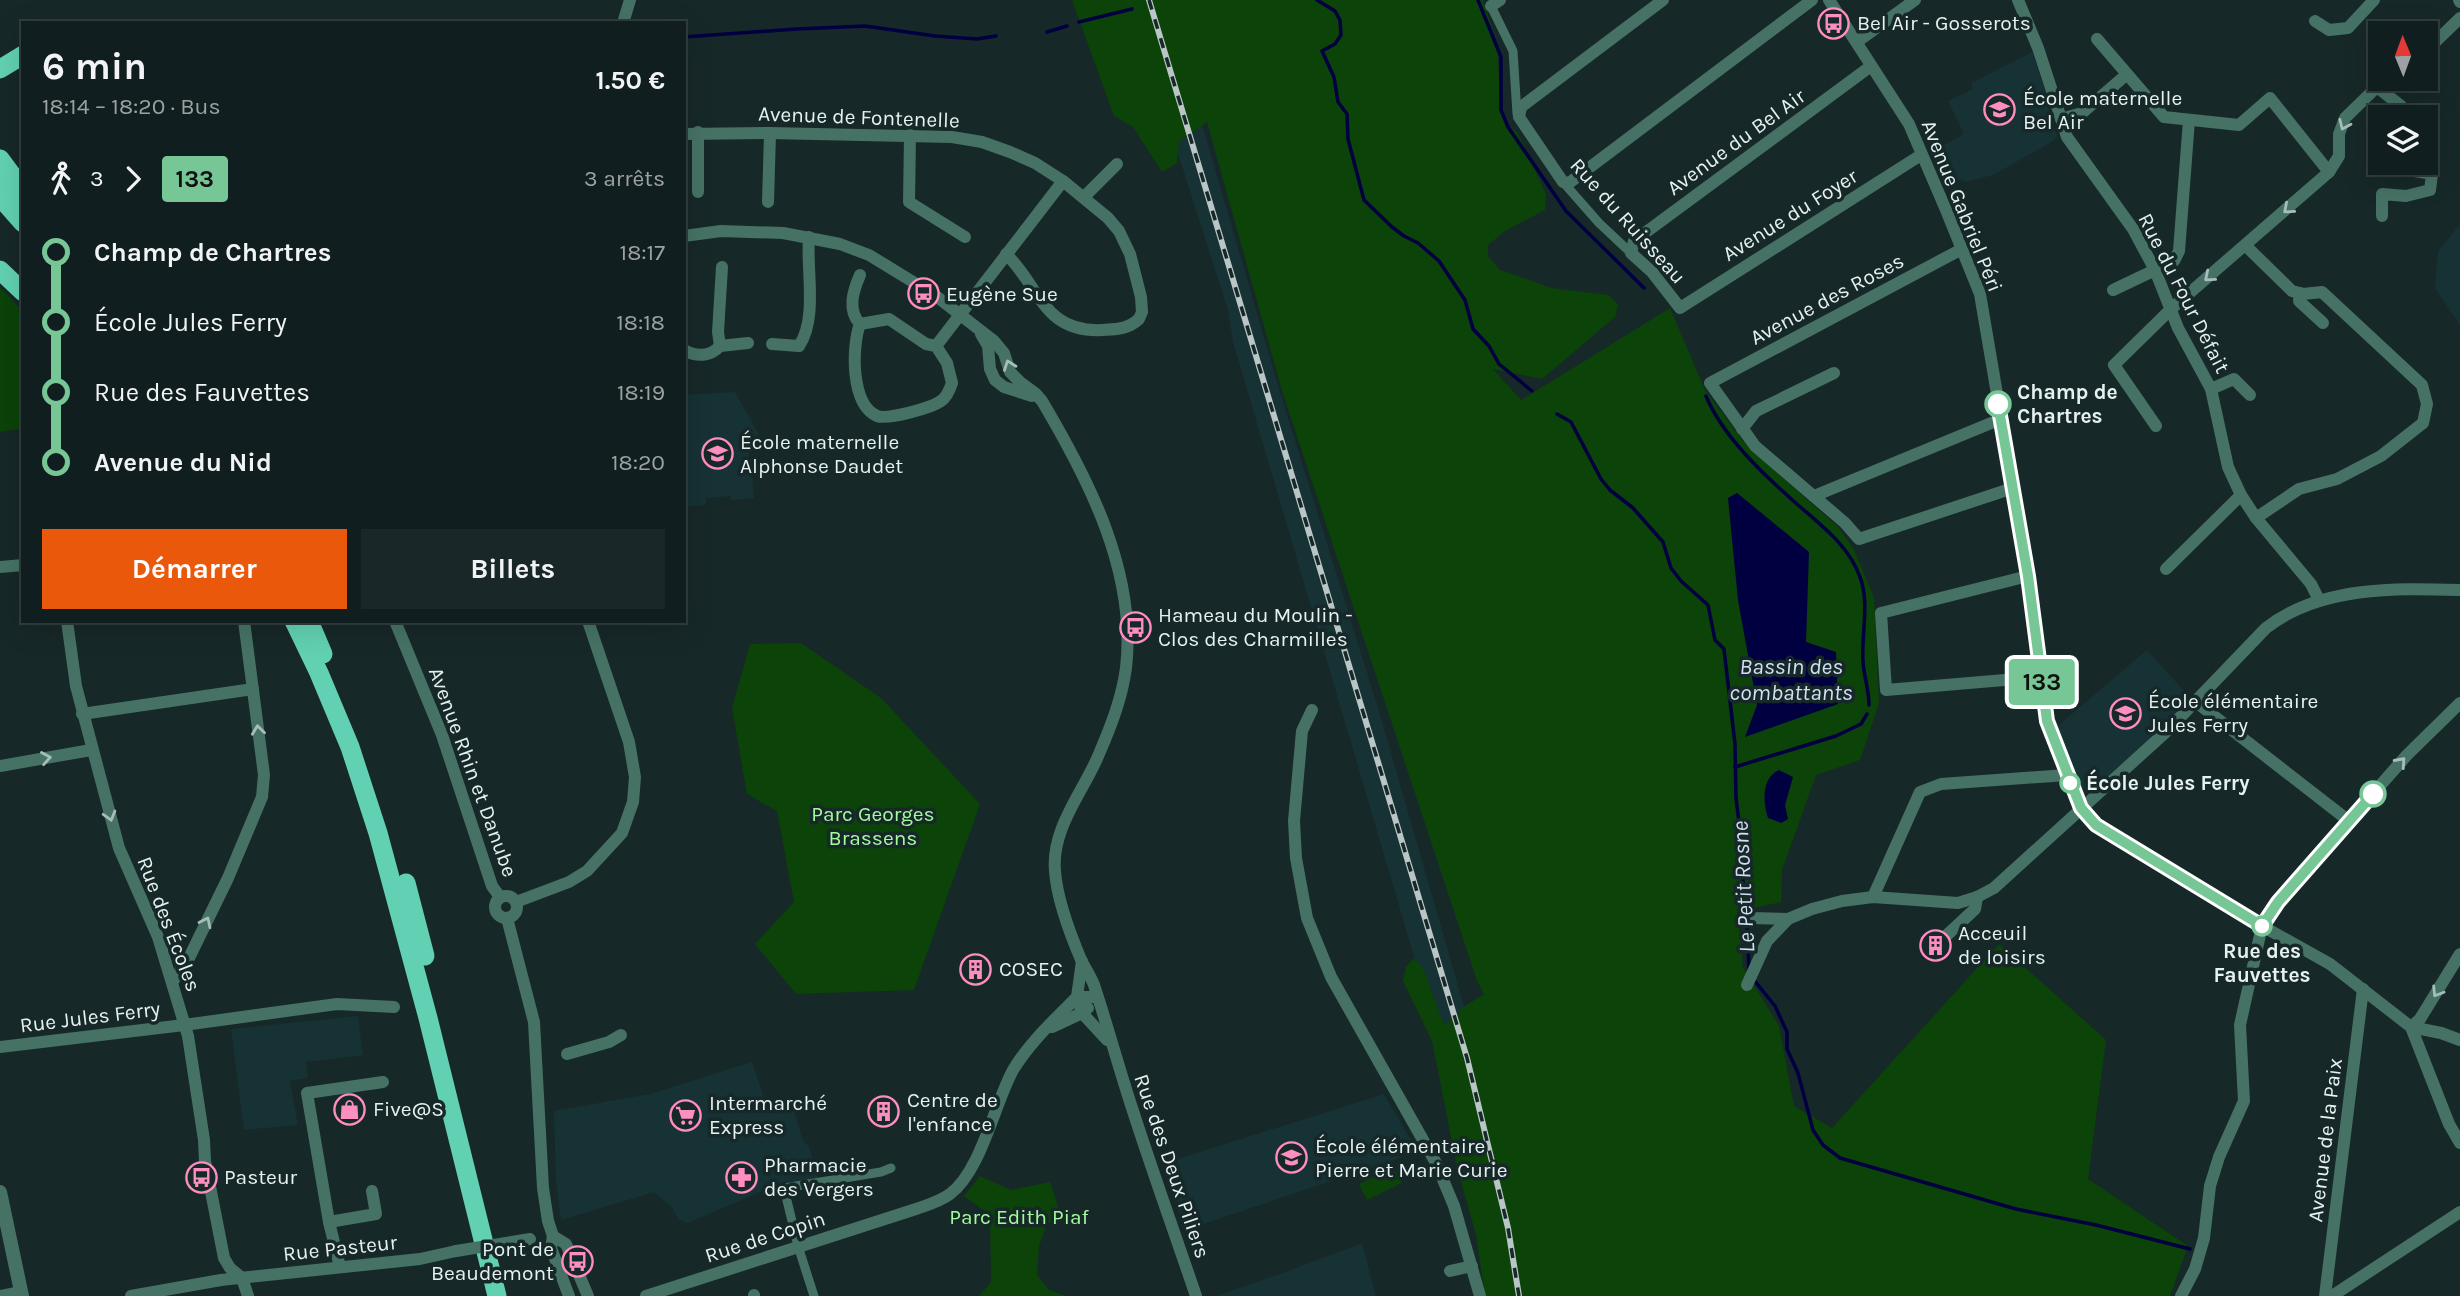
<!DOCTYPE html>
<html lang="fr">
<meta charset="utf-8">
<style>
body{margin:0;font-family:Karla,sans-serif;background:#1a2728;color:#f1f3f6;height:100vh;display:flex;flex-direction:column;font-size:26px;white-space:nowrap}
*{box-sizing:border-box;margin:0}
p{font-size:23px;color:#9ca2a4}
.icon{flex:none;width:38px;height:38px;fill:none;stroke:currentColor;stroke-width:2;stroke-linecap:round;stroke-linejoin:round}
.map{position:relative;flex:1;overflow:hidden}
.drawer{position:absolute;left:21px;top:21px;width:665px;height:602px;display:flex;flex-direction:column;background:#111e1f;border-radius:0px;box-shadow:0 7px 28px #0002,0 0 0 2px #303c3d}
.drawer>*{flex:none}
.badge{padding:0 14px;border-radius:5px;font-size:24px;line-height:46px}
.needle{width:46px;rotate:359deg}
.fabs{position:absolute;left:2368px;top:21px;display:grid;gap:14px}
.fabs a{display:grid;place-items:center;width:70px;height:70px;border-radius:0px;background:#111e1f;box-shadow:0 7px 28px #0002,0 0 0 2px #303c3d;font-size:35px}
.map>.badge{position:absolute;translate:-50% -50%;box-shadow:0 0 0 4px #fff}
.legs{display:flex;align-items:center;gap:10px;height:77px;padding:0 21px;font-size:23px}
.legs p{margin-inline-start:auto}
.headline{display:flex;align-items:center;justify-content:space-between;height:119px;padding:0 21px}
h1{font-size:38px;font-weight:700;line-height:52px}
.button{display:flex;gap:14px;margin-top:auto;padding:14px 21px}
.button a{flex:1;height:80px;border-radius:0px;background:#ea580c;color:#fff;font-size:28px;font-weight:700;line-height:80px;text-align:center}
.button a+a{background:#1a2728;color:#f1f3f6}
ul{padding:0 21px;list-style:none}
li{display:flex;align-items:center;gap:24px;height:70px;font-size:26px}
li i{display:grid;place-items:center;width:10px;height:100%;margin:0 9px;background:currentColor}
li i::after{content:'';width:18px;height:18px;margin:-9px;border:5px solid;border-radius:50%;background:#111e1f}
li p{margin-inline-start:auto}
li:first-child i{background:linear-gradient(#0000 50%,currentColor 0)}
li:last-child i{background:linear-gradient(currentColor 50%,#0000 0)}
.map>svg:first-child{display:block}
</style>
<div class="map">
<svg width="2460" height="1296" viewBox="0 0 2460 1296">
<rect width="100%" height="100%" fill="#172829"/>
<g fill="#173234">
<path d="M2032 52 2046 93 2050 119 2057 136 2053 141 1993 175 1966 182 1957 179 1942 146 1964 134 1948 101 1973 89 1971 83Z"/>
<path d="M1199 114 1279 389 1378 708 1470 1027 1443 1055 1233 342 1228 310 1167 119Z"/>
<path d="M2460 224V325L2435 288 2438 252Z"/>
<path d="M735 392 762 440 755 442 751 447 747 460 751 462 754 498 731 500V496L706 498V505L684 507V395Z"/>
<path d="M2147 650 2192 700 2090 795 2067 775 2058 726Z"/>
<path d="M358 1016 363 1055 306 1062 308 1078 290 1081 298 1125 244 1130 231 1029Z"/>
<path d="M752 1062 765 1101 781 1098 791 1101 803 1141 809 1147 819 1179 783 1182 688 1223 678 1219 672 1207 654 1192 561 1220 556 1180 554 1111 650 1094Z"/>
<path d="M1384 1094 1418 1152 1185 1230 1165 1163Z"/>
<path d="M1362 1243 1376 1296H1216L1283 1273Z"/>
</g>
<g fill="#0b4309">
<path d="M1072 0H1483L1497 44 1501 112 1509 126 1518 133 1546 194 1545 210 1505 231 1488 245V256L1500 270 1552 288 1609 295 1618 305 1615 317 1542 379 1493 369 1521 400 1670 308 1705 390 1747 446 1838 527 1853 548 1874 597 1879 703 1860 760 1816 775 1782 870 1781 902 1737 912 1743 967 1779 1026 1794 1106 1832 1128 1999 944 2106 1040 2088 1179 2188 1246 2170 1296H1485L1476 1235 1457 1167 1432 1041 1403 981 1406 967 1414 958 1424 970 1444 1025 1465 1006 1484 994 1477 981 1282 391 1207 122 1179 142 1177 163 1162 172 1133 127 1114 116Z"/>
<path d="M0 287 23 312V428L0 432Z"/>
<path d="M801 643 881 698 980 804 914 990 796 994 755 944 794 902 777 811 747 794 732 708 750 644Z"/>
<path d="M1394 1167 1402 1183 1367 1200 1359 1184Z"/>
<path d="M980 1176 1011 1190 1050 1182 1062 1218 1047 1224 1039 1246 1037 1275 1049 1290 1066 1296H979L991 1282 990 1215 964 1196Z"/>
</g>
<g fill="#000040">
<path d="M1737 493 1809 552 1806 642 1836 652 1838 704 1745 737 1757 705 1738 600 1728 498Z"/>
<path d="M1779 770 1793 777 1785 805 1788 819 1781 823 1768 818C1763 803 1761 778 1779 770Z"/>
</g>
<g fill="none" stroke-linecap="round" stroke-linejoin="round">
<g stroke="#000040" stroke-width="3.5">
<path d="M1317 0 1335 11 1340 20 1341 35 1335 44 1322 51 1334 77 1338 102 1347 114 1348 139 1364 200 1392 227 1404 236 1418 243 1439 261 1465 300 1473 329 1489 346 1499 364 1532 391"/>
<path d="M1478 0 1501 57V110L1508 127 1566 211 1644 288"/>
<path d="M1079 22 1132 9"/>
<path d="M1047 32 1067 26"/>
<path d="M684 37 797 29 865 26 935 36 977 39 996 36"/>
<path d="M1706 396C1723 437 1765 476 1798 505 1822 526 1849 546 1860 577 1870 603 1861 635 1863 662 1864 676 1869 690 1869 705"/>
<path d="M1557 414 1571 422 1601 479 1610 490 1633 508 1663 542 1671 568 1681 581 1708 605 1715 640 1724 649 1735 744 1736 798 1743 855V908L1747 922 1749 971"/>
<path d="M1735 767 1836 736 1861 724 1867 714"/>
<path d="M1754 980 1775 1006 1787 1032V1049L1798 1073 1813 1130 1823 1145 1840 1158 2016 1209 2096 1225 2190 1249"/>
</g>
<g stroke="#467265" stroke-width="9">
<path d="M1491 6 1513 51 1517 114"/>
<path d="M1563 182 1599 223 1631 253"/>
<path d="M814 1296 798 1246 784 1188 881 1172 891 1168"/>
</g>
<g stroke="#467265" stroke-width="12">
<path d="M1663 0 1521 107 1519 117 1563 182 1569 183 1812 0"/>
<path d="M1829 0 1909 124 1946 210 1980 294 2028 576 2047 721 2081 809 2096 825 2262 926 2330 964 2411 1027 2449 1124 2460 1143"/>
<path d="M2018 0 2038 48 2067 137 2133 229 2155 270 2178 328 2211 389 2228 467 2241 495 2256 518 2311 584 2319 600"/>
<path d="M2459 0 2460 2"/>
<path d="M1491 6 1500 0"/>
<path d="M2315 21 2329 30 2348 28 2374 0"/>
<path d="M623 23 630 0"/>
<path d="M2097 39 2164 117 2239 125 2270 98 2329 172"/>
<path d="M1857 42 1915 0"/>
<path d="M2426 51 2460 18"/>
<path d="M1871 66 1634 241 1631 253 1652 272 1680 308 1921 155"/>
<path d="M2377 87 2401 106 2409 117"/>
<path d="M2061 119 2082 113 2126 75"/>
<path d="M698 132V192"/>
<path d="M684 134 770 133 952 137 982 142 1010 152 1035 163 1063 181 1108 218 1119 231 1130 254 1141 297 1142 312 1139 319C1128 329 1118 329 1103 330 1043 333 1041 288 1006 254"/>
<path d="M910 135 909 202 965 237"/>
<path d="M1084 197 1117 164"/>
<path d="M768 202 770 133"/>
<path d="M2382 216V194L2406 196 2430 190 2432 174 2409 170 2410 163"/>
<path d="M684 236 721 231 783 233 840 244 869 255 936 296 994 341 1004 353 1010 372 1020 382 1035 393 1042 401C1089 480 1137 573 1126 668 1122 698 1111 726 1099 754 1084 791 1051 828 1055 871 1057 900 1070 934 1082 962 1086 969 1091 977 1094 985 1108 1027 1119 1069 1133 1111 1153 1173 1175 1234 1196 1296"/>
<path d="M2246 246 2292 291 2303 294 2322 292 2422 385 2427 404 2423 423 2381 456 2337 479 2299 489 2256 518"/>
<path d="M1962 249 1710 383 1755 446 1845 523 1859 539 2013 488"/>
<path d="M860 275C853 291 847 310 860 324"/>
<path d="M2113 290 2174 261 2179 251 2189 120"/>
<path d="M2300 293 2299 301 2323 323"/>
<path d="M981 334 988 346 990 369 995 380 1004 387 1032 396"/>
<path d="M772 344 799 346"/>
<path d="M720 346 748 343"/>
<path d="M799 346C818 318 806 269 809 237"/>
<path d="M936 346 947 363 952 383C950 389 947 397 941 401 931 408 888 420 877 416 850 404 852 345 860 324L889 319 926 344 936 346 1063 181"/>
<path d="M684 350C696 357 710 357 720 346L718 332 722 267"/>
<path d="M2211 389 2234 379 2250 395"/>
<path d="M2156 426 2114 365 2171 309 2329 172 2339 156V134L2345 118 2385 79"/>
<path d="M1742 429 1756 411 1834 373"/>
<path d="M1814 496 2001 419"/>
<path d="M0 567 23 565"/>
<path d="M2166 569 2241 495"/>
<path d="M2028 576 1881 613 1886 690 2041 677"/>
<path d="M67 621 76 686 119 848 158 937 188 1036 204 1140 205 1161 224 1258 230 1268 242 1278"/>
<path d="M395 621 442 735 492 886 500 897"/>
<path d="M2196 702 2349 821"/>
<path d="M1312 710 1302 731 1294 821 1296 858 1307 918 1331 977 1436 1163 1454 1206 1480 1296"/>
<path d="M82 714 253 689"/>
<path d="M0 766 91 750"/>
<circle cx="506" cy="907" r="11"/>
<path d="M1873 897 1920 792 1941 784 2067 775"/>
<path d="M516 902 569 882 587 871 622 833 633 802 635 777 629 742 588 621"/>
<path d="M507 918 534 1022 543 1188 548 1221 553 1236"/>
<path d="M1750 918 1788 919 1812 909 1842 901 1873 897 1958 903 1977 897 1994 888 2167 731 2266 628C2320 586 2395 588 2460 590"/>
<path d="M1947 935 1975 909 1977 897"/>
<path d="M1082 961 1077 997 1082 1013 1107 1040"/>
<path d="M173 981 187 962 228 878 262 797 264 775 244 621"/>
<path d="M1747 985 1767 941 1788 919"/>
<path d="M1052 1027 1082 1013 1088 1008"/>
<path d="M2411 1027 2420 1019 2460 954"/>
<path d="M2411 1027 2441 1033 2460 1040"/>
<path d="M0 1047 184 1025 337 1004 394 1007"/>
<path d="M567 1054 609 1042 621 1035"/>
<path d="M329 1222 376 1214 372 1191"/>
<path d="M553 1236 566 1244 588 1296"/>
<path d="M553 1236 551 1248 569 1296"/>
<path d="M340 1267 329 1222 307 1093 383 1082"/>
<path d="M1450 1271 1472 1266"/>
<path d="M242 1278 248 1296"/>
<path d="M754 1295V1296"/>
<path d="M0 1296 21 1292"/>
<path d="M131 1296 221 1280 420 1259 456 1251"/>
<path d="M646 1296 916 1209C928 1205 941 1201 950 1194 981 1171 994 1105 1013 1070 1030 1042 1054 1020 1077 997H1097"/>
<path d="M2181 1296 2195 1269 2204 1238 2210 1186 2219 1157 2244 1101 2240 1025 2262 926 2278 902 2349 821 2407 755 2460 703"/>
<path d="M2325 1296 2363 989"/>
<path d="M2332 1296 2460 1212"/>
</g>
<path stroke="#467265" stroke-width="14" d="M0 1192 22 1296"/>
<g stroke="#62d0b2" stroke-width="19">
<path d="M0 69 23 55"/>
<path d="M0 177 23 203"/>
<path d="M0 197 23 223"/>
<path d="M0 270 23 292"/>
<path d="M294 621 319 673 350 747 378 833 428 1018 497 1296"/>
<path d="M309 621 323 654"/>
<path d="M406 883 425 956"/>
</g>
<defs>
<path id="rail" d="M1149 0 1467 1058 1508 1228 1519 1296"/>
</defs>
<use href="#rail" stroke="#bac6c6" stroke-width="6"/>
<use href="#rail" stroke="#172829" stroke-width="3.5" stroke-dasharray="10" stroke-linecap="butt"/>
<path stroke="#467265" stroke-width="12" d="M456 1251 530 1239"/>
<path stroke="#62d0b2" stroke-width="19" d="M0 159 14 178"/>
</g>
<defs><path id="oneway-chevron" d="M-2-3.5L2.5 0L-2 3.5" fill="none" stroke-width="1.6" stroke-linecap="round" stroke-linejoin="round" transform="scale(1.75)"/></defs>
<g stroke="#a6beb9">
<use href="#oneway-chevron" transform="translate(2344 125) rotate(114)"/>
<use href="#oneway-chevron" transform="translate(2288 209) rotate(139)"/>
<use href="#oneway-chevron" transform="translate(2209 277) rotate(140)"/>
<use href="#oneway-chevron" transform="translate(1009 365) rotate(-110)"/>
<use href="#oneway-chevron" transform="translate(258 730) rotate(-97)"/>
<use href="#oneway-chevron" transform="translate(46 758) rotate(-10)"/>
<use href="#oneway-chevron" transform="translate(2401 762) rotate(-48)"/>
<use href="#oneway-chevron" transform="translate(110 816) rotate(74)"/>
<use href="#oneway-chevron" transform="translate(206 922) rotate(-64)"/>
<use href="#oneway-chevron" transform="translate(2437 992) rotate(122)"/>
</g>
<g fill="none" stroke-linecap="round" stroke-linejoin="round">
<defs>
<path id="line-1" d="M1998 404 2028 576 2047 721 2081 808 2096 825 2262 926 2278 902 2373 794"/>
</defs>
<use href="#line-1" stroke="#fff" stroke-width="16"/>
<use href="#line-1" stroke="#77c695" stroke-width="10"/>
</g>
<defs>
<symbol id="bus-ring" viewBox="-11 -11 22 22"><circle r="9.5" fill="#172829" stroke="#fd8ec0" stroke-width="1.5"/><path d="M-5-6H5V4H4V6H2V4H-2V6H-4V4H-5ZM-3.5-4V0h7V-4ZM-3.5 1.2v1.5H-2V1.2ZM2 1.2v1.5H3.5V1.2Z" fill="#fd8ec0"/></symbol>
<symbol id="school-ring" viewBox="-11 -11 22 22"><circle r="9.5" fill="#172829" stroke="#fd8ec0" stroke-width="1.5"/><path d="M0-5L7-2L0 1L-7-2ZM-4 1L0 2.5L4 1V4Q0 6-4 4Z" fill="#fd8ec0"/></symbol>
<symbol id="building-ring" viewBox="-11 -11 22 22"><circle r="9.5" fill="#172829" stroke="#fd8ec0" stroke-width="1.5"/><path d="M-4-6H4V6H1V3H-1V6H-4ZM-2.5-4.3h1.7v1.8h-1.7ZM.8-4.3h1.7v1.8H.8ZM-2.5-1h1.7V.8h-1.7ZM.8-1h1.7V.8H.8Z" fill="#fd8ec0"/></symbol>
<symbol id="shop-ring" viewBox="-11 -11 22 22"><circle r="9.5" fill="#172829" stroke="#fd8ec0" stroke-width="1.5"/><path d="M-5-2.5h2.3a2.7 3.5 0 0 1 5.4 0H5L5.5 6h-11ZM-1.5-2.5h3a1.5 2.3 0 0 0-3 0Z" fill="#fd8ec0"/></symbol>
<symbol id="supermarket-ring" viewBox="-11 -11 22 22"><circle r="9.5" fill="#172829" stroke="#fd8ec0" stroke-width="1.5"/><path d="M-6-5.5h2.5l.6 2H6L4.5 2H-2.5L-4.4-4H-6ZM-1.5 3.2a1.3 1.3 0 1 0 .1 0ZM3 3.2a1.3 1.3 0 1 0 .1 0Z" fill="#fd8ec0"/></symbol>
<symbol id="pharmacy-ring" viewBox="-11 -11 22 22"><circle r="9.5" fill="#172829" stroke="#fd8ec0" stroke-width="1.5"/><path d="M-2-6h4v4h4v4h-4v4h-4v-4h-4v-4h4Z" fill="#fd8ec0"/></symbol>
</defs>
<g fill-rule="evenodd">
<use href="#bus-ring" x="1816" y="6" width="35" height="35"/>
<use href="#school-ring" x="1982" y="92" width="35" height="35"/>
<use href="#bus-ring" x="906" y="276" width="35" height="35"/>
<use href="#school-ring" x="700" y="436" width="35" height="35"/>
<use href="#bus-ring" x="1118" y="610" width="35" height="35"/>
<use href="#school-ring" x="2108" y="696" width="35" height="35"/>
<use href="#building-ring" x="1918" y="928" width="35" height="35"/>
<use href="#building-ring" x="958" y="952" width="35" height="35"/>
<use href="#shop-ring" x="332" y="1092" width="35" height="35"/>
<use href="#building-ring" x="866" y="1094" width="35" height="35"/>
<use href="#supermarket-ring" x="668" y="1098" width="35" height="35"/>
<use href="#school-ring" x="1274" y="1140" width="35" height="35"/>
<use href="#bus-ring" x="184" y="1160" width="35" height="35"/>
<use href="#pharmacy-ring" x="724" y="1160" width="35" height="35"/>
<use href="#bus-ring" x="560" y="1244" width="35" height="35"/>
</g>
<g fill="#fff" stroke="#77c695" stroke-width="3.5">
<circle cx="1998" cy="404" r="12"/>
<circle cx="2070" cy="783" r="9"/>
<circle cx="2373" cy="794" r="12"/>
<circle cx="2262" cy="926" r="9"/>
</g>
<g text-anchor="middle" stroke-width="7" stroke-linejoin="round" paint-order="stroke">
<g font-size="21" fill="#e6f1f1" stroke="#172829" text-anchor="start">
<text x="1857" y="30">Bel Air - Gosserots</text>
<text x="2023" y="105">École maternelle<tspan x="2023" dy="24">Bel Air</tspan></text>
<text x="946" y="301">Eugène Sue</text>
<text x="740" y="449">École maternelle<tspan x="740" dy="24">Alphonse Daudet</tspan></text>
<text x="1158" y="622">Hameau du Moulin -<tspan x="1158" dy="24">Clos des Charmilles</tspan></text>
<text x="2148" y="708">École élémentaire<tspan x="2148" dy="24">Jules Ferry</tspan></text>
<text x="1958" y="940">Acceuil<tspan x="1958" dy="24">de loisirs</tspan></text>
<text x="999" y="976">COSEC</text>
<text x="907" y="1107">Centre de<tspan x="907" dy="24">l'enfance</tspan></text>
<text x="709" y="1110">Intermarché<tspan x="709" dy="24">Express</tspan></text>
<text x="373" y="1116">Five@S</text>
<text x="1315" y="1153">École élémentaire<tspan x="1315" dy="24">Pierre et Marie Curie</tspan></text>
<text x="764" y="1172">Pharmacie<tspan x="764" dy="24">des Vergers</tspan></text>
<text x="224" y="1184">Pasteur</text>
<text x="554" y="1256" text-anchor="end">Pont de<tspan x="554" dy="24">Beaudemont</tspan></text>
</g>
<g font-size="21" fill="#e6f1f1" stroke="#172829">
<text transform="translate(859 117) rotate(2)" y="7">Avenue de Fontenelle</text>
<text transform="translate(1736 142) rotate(-36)" y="7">Avenue du Bel Air</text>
<text transform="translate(1962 206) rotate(68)" y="7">Avenue Gabriel Péri</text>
<text transform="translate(1790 215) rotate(-32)" y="7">Avenue du Foyer</text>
<text transform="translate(1628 221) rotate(48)" y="7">Rue du Ruisseau</text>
<text transform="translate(2184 293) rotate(63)" y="7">Rue du Four Défait</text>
<text transform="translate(1827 299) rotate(-28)" y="7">Avenue des Roses</text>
<text transform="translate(473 772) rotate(70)" y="7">Avenue Rhin et Danube</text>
<text transform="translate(169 924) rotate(69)" y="7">Rue des Écoles</text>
<text transform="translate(90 1017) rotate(-7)" y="7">Rue Jules Ferry</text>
<text transform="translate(2325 1140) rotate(-83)" y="7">Avenue de la Paix</text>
<text transform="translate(1172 1166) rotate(71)" y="7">Rue des Deux Piliers</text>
<text transform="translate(765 1237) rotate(-18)" y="7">Rue de Copin</text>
<text transform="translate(340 1248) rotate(-6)" y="7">Rue Pasteur</text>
</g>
<g font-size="21" font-weight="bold" fill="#e6f1f1" stroke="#172829" text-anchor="start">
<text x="2017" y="399">Champ de<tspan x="2017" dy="24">Chartres</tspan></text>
<text x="2086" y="790">École Jules Ferry</text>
<text x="2262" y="958" text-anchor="middle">Rue des<tspan x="2262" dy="24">Fauvettes</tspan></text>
</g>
<g font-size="21" fill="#a4fb9c" stroke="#172829">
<text x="873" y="821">Parc Georges<tspan x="873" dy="24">Brassens</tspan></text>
<text x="1019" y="1224">Parc Edith Piaf</text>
</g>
<g font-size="23" font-style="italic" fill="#d4dff4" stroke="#172829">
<text x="1791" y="674">Bassin des<tspan x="1791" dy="26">combattants</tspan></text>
<text transform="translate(1743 887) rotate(-93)" y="8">Le Petit Rosne</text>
</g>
</g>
</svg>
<div class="fabs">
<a><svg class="needle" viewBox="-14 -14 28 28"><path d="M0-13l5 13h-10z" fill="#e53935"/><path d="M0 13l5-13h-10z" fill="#9ca2a4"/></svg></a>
<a><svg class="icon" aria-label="layers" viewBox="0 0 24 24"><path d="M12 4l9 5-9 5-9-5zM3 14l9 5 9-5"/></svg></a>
</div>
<b class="badge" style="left:2042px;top:682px;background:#77c695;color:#111">133</b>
<section class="drawer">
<div class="headline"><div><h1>6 min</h1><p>18:14 – 18:20 · Bus</p></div><b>1.50 €</b></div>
<div class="legs"><svg class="icon" aria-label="walk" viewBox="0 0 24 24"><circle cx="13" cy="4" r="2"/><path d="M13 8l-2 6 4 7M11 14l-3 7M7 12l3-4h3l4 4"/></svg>3<svg class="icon" aria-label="forward" viewBox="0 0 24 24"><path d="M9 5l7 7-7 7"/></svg><b class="badge" style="background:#77c695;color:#111">133</b><p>3 arrêts</p></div>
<ul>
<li><i style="color:#77c695"></i><b>Champ de Chartres</b><p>18:17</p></li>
<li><i style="color:#77c695"></i><span>École Jules Ferry</span><p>18:18</p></li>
<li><i style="color:#77c695"></i><span>Rue des Fauvettes</span><p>18:19</p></li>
<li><i style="color:#77c695"></i><b>Avenue du Nid</b><p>18:20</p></li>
</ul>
<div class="button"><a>Démarrer</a><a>Billets</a></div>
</section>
</div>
